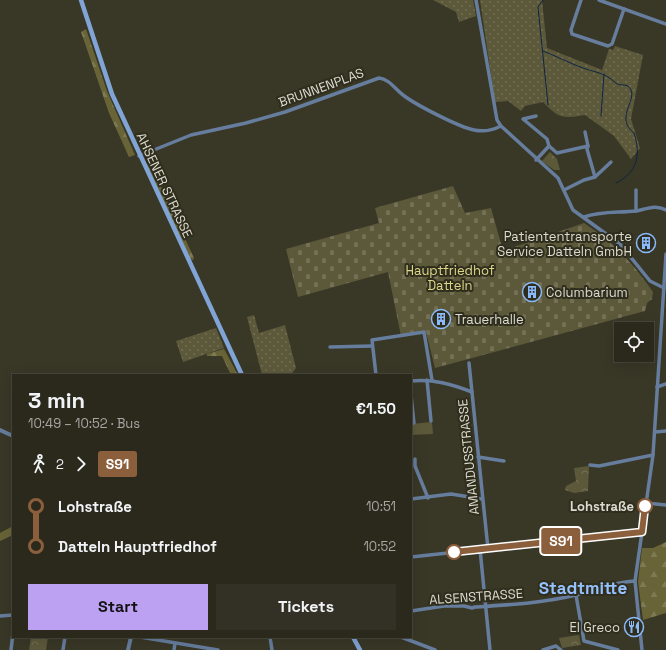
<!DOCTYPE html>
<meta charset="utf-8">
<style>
body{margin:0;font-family:"Space Grotesk",sans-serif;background:#333125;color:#f1f3f6;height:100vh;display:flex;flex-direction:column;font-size:15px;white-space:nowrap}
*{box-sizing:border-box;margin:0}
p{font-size:13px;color:#a6a6a3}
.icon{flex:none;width:22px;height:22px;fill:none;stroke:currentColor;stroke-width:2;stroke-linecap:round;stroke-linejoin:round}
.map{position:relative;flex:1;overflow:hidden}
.details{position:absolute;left:12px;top:374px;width:400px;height:264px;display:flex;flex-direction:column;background:#2b291c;border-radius:0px;box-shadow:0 4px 16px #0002,0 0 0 1px #47453b}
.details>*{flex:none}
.badge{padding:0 8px;border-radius:3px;font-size:14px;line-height:26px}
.fabs{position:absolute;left:614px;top:322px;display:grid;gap:8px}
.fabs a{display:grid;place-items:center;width:40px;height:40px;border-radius:0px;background:#2b291c;box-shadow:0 4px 16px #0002,0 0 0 1px #47453b;font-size:20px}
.map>.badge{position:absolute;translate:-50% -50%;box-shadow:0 0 0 2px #fff}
.legs{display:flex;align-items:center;gap:6px;height:44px;padding:0 16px;font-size:13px}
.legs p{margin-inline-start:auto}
.head{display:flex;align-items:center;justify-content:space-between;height:68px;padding:0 16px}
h1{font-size:22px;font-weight:600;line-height:30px}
.primary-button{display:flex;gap:8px;margin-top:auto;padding:8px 16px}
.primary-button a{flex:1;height:46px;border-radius:0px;background:#bca0f2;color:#111;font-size:16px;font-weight:600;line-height:46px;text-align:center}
.primary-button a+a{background:#333125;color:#f1f3f6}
ul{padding:0 16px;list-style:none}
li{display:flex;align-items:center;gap:14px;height:40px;font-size:15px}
li i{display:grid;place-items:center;width:6px;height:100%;margin:0 5px;background:currentColor}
li i::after{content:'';width:10px;height:10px;margin:-5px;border:3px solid;border-radius:50%;background:#2b291c}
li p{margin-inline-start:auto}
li:first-child i{background:linear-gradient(#0000 50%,currentColor 0)}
li:last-child i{background:linear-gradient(currentColor 50%,#0000 0)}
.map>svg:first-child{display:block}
</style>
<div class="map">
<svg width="666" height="650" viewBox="0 0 666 650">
<defs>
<pattern id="grass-dots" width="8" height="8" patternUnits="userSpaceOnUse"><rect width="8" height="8" fill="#5c593b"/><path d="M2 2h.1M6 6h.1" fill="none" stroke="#737056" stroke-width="1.8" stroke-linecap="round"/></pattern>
<pattern id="forest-firs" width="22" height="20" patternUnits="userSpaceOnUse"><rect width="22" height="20" fill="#696437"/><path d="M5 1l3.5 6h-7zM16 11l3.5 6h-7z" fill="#7e7a53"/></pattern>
<pattern id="cemetery-stones" width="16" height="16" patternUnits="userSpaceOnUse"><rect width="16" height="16" fill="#5c593b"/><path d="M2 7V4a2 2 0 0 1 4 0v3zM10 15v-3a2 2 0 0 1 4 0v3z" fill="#737056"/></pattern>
<pattern id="park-crowns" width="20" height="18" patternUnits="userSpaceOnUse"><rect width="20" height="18" fill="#5c593b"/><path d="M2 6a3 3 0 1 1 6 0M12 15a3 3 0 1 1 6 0" fill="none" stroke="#737056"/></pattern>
</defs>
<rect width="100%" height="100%" fill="#393726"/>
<g fill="url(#grass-dots)">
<path d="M433 0H473L476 16 459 22 456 12Z"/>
<path d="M480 0H542L547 48 602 70 609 49 613 50 615 46 643 55 631 119 640 148 631 159 614 136 585 115C563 119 558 118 543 102L525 106 521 111 508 101 495 102Z"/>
<path d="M254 315 259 333 285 325 296 368 291 375H262L247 317Z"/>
<path d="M216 328 224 348 183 362 176 341Z"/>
</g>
<g fill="url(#forest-firs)">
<path d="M86 29 107 91 135 155 129 157 109 113 81 32Z"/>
<path d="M150 163 194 258 193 260 190 259 147 165Z"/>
<path d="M224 349 238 375H231L222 356H207V354Z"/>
<path d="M13 526V535L0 541V533Z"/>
<path d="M666 542V613L643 620 638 582 642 548H653Z"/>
</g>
<path fill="url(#cemetery-stones)" d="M453 186 465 213 491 208 503 251 584 223C615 244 632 262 653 292L652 299 647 303 645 311 435 368 426 332 401 336 388 272 298 297 286 249 379 223 375 208Z"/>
<g fill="url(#park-crowns)">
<path d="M550 152 557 159 560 170H554L542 161Z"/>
<path d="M589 466 588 491 574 493 565 490 566 486 576 481 574 468Z"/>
<path d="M579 635 581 645 562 648 559 638Z"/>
<path d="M31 637H48L46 650H29Z"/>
</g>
<path fill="#5c593b" d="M432 422 433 434 411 435V424Z"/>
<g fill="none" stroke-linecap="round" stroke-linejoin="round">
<g stroke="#0e2442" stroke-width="1">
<path d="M543 0 538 7 548 105"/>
<path d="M543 51C556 56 569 63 583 68 597 73 603 72 616 83 620 87 628 82 631 90 636 102 615 118 634 133 641 155 638 172 616 183"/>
<path d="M601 116 604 74"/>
</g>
<g stroke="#667d9d" stroke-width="3.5">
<path d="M476 0 497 120 501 126 558 178 573 210 620 244 650 281 664 288"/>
<path d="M581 0 571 30 572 34 608 46 612 44 624 9"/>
<path d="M599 0 666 24"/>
<path d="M536 116 523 119 547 139 549 146 557 153 588 146 587 149 595 177 584 180 564 190"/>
<path d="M585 132 588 146"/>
<path d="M139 156 191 135 246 123 285 112 379 78C389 79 395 89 403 95 416 105 459 127 474 130 483 132 493 130 501 126"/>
<path d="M536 160 549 146"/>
<path d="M595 177 611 162"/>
<path d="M636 190V211"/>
<path d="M584 217C601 211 618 213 636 211 646 209 656 204 666 210"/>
<path d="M330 347 372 346"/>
<path d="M469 363 488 549"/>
<path d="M376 375 372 340 424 332 432 380"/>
<path d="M427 380 431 421"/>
<path d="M411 381C434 379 451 384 472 392"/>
<path d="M657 387 666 384"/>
<path d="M411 395 414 423"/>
<path d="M655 432 666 431"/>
<path d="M478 457 504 461"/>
<path d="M415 459V466L428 498"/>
<path d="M590 465 599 466 653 455"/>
<path d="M411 499 451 494 482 499"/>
<path d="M646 503 666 505"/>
<path d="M480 549 490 650"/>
<path d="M411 557 642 532"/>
<path d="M576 595 584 641 618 650"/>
<path d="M411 611 444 606H464L472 608 475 607C508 605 543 603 576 595 596 590 614 582 635 581"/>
<path d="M0 616 13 615"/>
<path d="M140 637 218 650"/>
<path d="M270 637 272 650"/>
<path d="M401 637 435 650"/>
<path d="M11 650 13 633"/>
<path d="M63 650 65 637"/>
<path d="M174 650 175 643"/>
<path d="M543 650 556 646 561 650"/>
<path d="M642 650 635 581 653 455 666 254"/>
</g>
<g stroke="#667d9d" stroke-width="4">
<path d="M0 430 13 436"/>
<path d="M128 650 131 637"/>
</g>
<g stroke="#80a4d6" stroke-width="4.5">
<path d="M81 0 112 94 242 375"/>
<path d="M353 637 360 650"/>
</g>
</g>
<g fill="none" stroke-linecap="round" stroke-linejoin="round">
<defs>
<path id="line-1" d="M454 552 642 532 645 506"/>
</defs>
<use href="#line-1" stroke="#fff" stroke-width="9"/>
<use href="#line-1" stroke="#8b5e3c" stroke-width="6"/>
</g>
<defs>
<symbol id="building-ring" viewBox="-11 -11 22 22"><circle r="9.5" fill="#2f2d1c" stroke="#8bbafc" stroke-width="1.5"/><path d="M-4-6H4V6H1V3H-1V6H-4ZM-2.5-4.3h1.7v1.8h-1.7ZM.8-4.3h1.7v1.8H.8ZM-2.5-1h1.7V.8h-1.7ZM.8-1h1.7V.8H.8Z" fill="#8bbafc"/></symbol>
<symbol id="restaurant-ring" viewBox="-11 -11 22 22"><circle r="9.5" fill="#2f2d1c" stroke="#8bbafc" stroke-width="1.5"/><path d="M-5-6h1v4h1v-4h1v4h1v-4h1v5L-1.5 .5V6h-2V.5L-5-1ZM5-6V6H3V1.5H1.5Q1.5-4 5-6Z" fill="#8bbafc"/></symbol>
</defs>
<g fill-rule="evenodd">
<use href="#building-ring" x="635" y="232" width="22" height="22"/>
<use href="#building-ring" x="521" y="281" width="22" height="22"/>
<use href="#building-ring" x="430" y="308" width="22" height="22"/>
<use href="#restaurant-ring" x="623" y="616" width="22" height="22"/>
</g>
<g fill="#fff" stroke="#8b5e3c" stroke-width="2">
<circle cx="645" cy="506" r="7"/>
<circle cx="454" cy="552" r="7"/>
</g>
<g text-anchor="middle" stroke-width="4" stroke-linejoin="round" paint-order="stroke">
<g font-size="13" fill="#dcdbd0" stroke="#2f2d1c">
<text transform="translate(321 87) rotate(-20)" y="5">BRUNNENPLAS</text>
<text transform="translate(165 185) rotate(65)" y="5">AHSENER STRASSE</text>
<text transform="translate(468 457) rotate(-96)" y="5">AMANDUSSTRASSE</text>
<text transform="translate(476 596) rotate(-4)" y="5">ALSENSTRASSE</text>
</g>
<g font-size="13" fill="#dcdbd0" stroke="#2f2d1c" text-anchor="end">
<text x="632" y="241">Patiententransporte<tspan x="632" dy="15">Service Datteln GmbH</tspan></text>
<text x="546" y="297" text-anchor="start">Columbarium</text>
<text x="455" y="324" text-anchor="start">Trauerhalle</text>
<text x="620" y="632">El Greco</text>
</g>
<g font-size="13" fill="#ddd68c" stroke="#2f2d1c">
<text x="450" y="275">Hauptfriedhof<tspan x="450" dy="15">Datteln</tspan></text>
</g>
<g font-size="13" font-weight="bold" fill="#dcdbd0" stroke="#2f2d1c" text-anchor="end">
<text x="634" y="511">Lohstraße</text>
</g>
<g font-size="17" font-weight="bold" fill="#95c1ff" stroke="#2f2d1c">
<text x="583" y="594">Stadtmitte</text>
</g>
</g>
</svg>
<div class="fabs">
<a><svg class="icon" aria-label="locate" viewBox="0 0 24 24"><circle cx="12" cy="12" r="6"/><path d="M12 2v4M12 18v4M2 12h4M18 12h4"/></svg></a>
</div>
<b class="badge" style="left:561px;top:541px;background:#8b5e3c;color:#fff">S91</b>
<section class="details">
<div class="head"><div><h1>3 min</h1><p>10:49 – 10:52 · Bus</p></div><b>€1.50</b></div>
<div class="legs"><svg class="icon" aria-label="walk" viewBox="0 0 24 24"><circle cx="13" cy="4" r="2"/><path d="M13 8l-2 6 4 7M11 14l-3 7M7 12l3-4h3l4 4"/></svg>2<svg class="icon" aria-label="forward" viewBox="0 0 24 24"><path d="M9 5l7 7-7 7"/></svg><b class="badge" style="background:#8b5e3c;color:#fff">S91</b></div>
<ul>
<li><i style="color:#8b5e3c"></i><b>Lohstraße</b><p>10:51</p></li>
<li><i style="color:#8b5e3c"></i><b>Datteln Hauptfriedhof</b><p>10:52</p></li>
</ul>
<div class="primary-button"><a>Start</a><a>Tickets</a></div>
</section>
</div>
